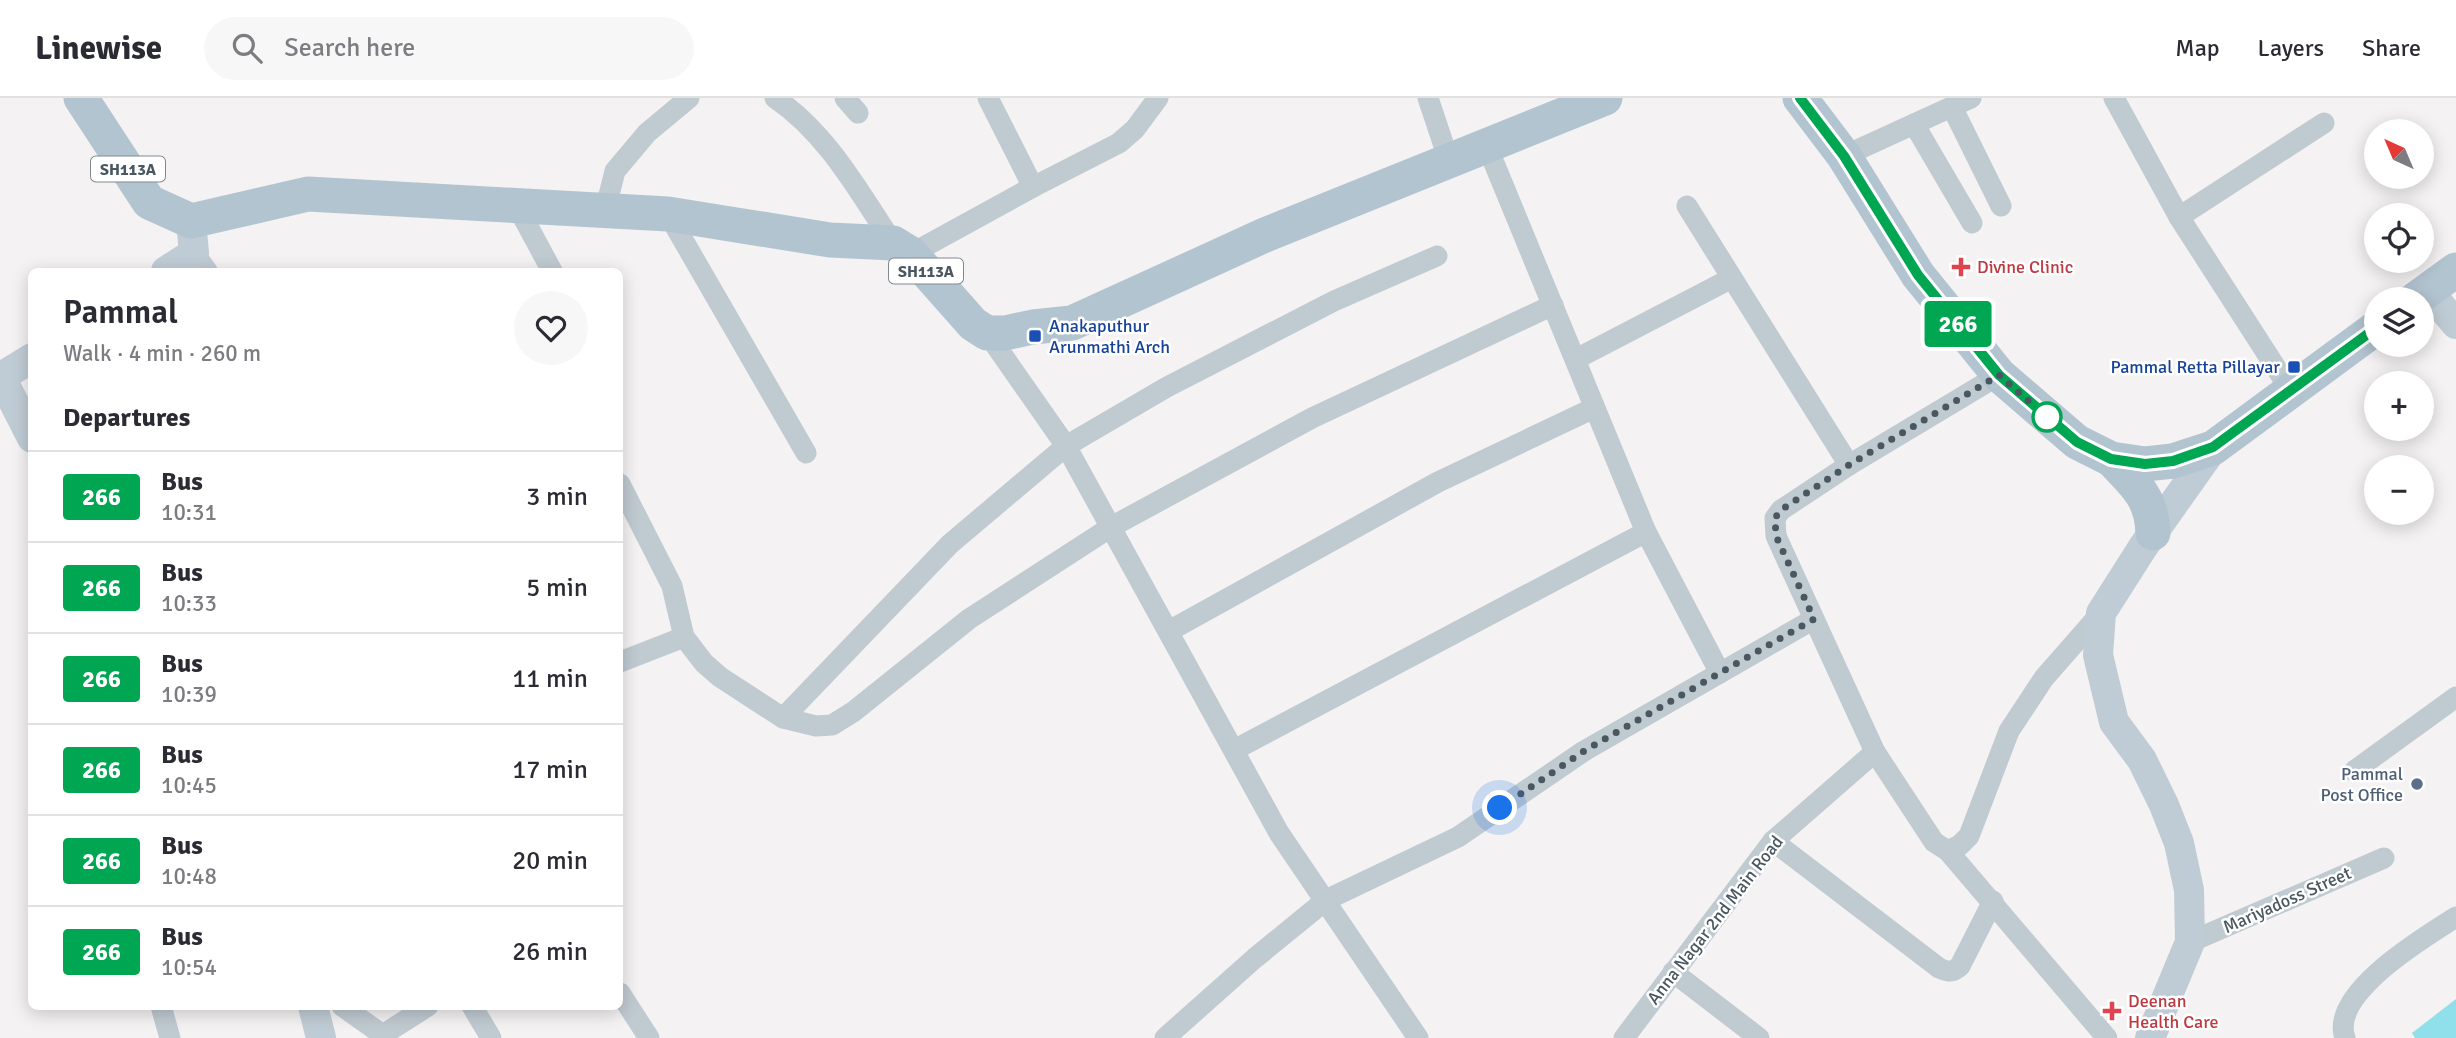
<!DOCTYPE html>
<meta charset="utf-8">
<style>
body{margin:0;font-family:Signika,sans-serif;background:#f7f7f7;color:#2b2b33;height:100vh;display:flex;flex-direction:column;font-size:26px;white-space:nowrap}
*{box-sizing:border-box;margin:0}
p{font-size:23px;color:#7c7c81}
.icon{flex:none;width:38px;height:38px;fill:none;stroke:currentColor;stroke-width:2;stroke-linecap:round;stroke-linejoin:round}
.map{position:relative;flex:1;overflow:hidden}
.drawer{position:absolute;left:28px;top:170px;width:595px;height:742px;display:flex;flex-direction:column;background:#fff;border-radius:10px;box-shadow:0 4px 18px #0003}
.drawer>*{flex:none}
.badge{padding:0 14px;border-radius:5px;font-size:24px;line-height:46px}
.needle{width:46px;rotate:316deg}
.tools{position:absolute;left:2364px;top:21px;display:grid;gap:14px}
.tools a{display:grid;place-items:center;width:70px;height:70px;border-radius:50%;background:#fff;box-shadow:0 4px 18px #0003;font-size:35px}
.you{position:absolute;width:35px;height:35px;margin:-18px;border:5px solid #fff;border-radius:50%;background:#1a73e8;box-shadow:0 0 0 10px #1a73e833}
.map>.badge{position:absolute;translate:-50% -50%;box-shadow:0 0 0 4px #fff}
h2{padding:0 35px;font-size:26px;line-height:63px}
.round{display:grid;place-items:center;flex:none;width:74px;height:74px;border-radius:37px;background:#f7f7f7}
.head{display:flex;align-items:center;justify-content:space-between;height:119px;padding:0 35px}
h1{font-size:33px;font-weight:600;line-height:52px}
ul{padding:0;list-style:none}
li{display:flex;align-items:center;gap:21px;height:91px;padding:0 35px;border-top:2px solid #e1e1e2}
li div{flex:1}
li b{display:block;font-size:26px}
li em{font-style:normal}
li .badge{min-width:77px;font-weight:700;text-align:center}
header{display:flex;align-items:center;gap:42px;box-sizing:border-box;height:98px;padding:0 35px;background:#fff;border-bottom:2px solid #e1e1e2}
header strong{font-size:33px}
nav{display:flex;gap:38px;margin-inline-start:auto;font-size:24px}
.search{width:490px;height:63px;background:#f7f7f7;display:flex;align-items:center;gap:18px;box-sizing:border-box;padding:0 24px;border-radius:38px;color:#7c7c81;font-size:26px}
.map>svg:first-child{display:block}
</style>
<header>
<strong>Linewise</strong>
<div class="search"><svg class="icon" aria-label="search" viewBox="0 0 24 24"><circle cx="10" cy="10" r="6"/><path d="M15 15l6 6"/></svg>Search here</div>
<nav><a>Map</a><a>Layers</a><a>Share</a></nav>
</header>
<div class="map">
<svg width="2456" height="940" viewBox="0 0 2456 940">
<rect width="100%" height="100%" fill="#f4f2f2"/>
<path fill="#90e0ec" d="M2456 901V940H2415L2412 935Z"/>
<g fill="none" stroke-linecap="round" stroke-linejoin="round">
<g stroke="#c0cad1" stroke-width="21">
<path d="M775 0C827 35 859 94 893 145"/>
<path d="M845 0 858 15"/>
<path d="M1428 0 1449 63"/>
<path d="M2114 0 2179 119 2291 293"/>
<path d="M1952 9 2001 108"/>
<path d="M1914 26 1972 125"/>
<path d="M1487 48 1646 434 1720 575"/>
<path d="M1844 58 1971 0"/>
<path d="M1033 89 1119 45 1135 31 1158 0"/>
<path d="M517 108 552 173"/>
<path d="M1687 108 1849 367"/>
<path d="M605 113 615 73 647 35 689 0"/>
<path d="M668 116 806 355"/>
<path d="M2179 119 2324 25"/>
<path d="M194 155 207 173"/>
<path d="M911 156 1033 89 988 0"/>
<path d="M987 235 1066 348 1279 735 1418 940"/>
<path d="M1576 261 1732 180"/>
<path d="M1999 277 1849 367 1781 412 1775 420 1776 438 1875 654 1934 744 1948 753 1960 747 1969 738 2009 633 2044 580 2101 515"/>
<path d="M620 386 672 488 684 539 704 565 720 579 783 620 816 628 832 627 853 614 969 521 1111 429 1312 320 1553 207"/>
<path d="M1169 533 1438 384 1594 310"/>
<path d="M620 564 684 539"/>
<path d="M783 620 950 446 1066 348 1167 289 1334 203 1437 158"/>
<path d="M1234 652 1646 434"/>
<path d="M2354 673 2456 599"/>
<path d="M1773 743 1939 870C1948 874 1952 875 1960 868L1993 803"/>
<path d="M1948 753 2107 940"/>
<path d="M2190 844 2384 760"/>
<path d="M1673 874 1759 940"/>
<path d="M620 895 649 940"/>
<path d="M161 908 170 940"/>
<path d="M342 908 387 940"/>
<path d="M472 908 491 940"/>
<path d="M384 936 428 908"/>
<path d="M1165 940 1255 860 1326 802 1458 739 1584 653 1814 521"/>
<path d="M1624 940 1773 743 1875 654"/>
<path d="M2345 940C2329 895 2425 839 2456 819"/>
</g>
<g stroke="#c0ccd5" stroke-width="30">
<path d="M166 173 194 155 191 123"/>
<path d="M2428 193 2456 226"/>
<path d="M32 260 1 279 32 340"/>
<path d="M313 908 321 940"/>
<path d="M2150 940 2190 844 2189 792 2179 745 2164 707 2142 662 2114 624 2098 557 2101 515 2143 449 2213 350"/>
</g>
<g stroke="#b2c4d0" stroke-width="35">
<path d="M81 0 149 104 191 123 308 96 668 116 830 142 893 145 911 156 973 226 987 235H1005L1033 229 1072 225 1265 137 1605 0"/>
<path d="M1800 0 1844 58 1918 177 1999 277 2077 344 2111 361 2145 366 2173 363 2213 350 2376 230"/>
<path d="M2416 201 2456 172"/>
<path d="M2111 361C2134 385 2152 399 2153 435"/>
</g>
</g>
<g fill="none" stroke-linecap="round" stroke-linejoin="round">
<defs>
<path id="line" d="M1800 0 1844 58 1918 177 1999 277 2077 344 2111 361 2145 366 2173 363 2213 349 2376 230"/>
</defs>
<use href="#line" stroke="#fff" stroke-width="16"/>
<use href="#line" stroke="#00a651" stroke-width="10"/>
<path stroke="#4a5760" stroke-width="7" stroke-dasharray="0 12.6" d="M1500 710 1584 653 1814 521 1776 438 1775 420 1781 412 1849 367 1999 277 2047 319"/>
</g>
<g fill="#e0444e" stroke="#fff" stroke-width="2.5">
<path d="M1957.5 158.5h7v7h7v7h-7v7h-7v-7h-7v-7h7z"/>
<path d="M2108.5 902.5h7v7h7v7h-7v7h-7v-7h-7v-7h7z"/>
</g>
<g fill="#1a4fb4" stroke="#fff" stroke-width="2.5">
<rect x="1028" y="231" width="14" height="14" rx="3.5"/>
<rect x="2287" y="262" width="14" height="14" rx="3.5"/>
</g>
<circle fill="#fff" stroke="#00a651" stroke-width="3.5" cx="2047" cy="319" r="14"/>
<circle fill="#5c6f8a" stroke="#fff" stroke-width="2.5" cx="2417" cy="686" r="7"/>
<g text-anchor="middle" stroke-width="5" stroke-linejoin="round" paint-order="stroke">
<g fill="#fff" stroke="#808990" stroke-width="2">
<rect x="91" y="58.5" width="74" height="25" rx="5"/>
<rect x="889" y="160.5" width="74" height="25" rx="5"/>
</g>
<g font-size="16" font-weight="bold" fill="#4a5760">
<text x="128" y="77">SH113A</text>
<text x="926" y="179">SH113A</text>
</g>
<g font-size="18" fill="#be3a42" stroke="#fff" text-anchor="start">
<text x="1977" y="175">Divine Clinic</text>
<text x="2128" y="909">Deenan<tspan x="2128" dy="21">Health Care</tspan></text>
</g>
<g font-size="18" fill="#164399" stroke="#fff" text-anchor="start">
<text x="1049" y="234">Anakaputhur<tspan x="1049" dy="21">Arunmathi Arch</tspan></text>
<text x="2280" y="275" text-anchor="end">Pammal Retta Pillayar</text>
</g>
<g font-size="18" fill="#4e5e75" stroke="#fff" text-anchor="end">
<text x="2403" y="682">Pammal<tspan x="2403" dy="21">Post Office</tspan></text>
</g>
<g font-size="18" fill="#4a5760" stroke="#fff">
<text transform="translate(2287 802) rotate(-24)" y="6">Mariyadoss Street</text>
<text transform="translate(1715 822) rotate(-52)" y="6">Anna Nagar 2nd Main Road</text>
</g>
</g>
</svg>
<div class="tools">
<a><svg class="needle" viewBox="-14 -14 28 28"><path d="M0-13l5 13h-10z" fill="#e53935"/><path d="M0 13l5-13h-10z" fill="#7c7c81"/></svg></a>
<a><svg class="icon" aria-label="locate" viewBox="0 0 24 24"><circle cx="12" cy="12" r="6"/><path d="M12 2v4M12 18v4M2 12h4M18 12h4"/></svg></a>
<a><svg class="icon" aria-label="layers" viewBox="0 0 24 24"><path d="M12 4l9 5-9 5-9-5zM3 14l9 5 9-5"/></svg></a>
<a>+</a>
<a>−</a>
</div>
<div class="you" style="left:1500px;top:710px"></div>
<b class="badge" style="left:1958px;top:226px;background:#00a651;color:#fff">266</b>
<section class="drawer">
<div class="head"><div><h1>Pammal</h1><p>Walk · 4 min · 260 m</p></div><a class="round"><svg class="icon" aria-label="heart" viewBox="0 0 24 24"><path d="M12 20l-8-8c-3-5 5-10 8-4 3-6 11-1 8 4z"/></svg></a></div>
<h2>Departures</h2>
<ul>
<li><span class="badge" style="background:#00a651;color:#fff">266</span><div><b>Bus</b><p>10:31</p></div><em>3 min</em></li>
<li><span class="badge" style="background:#00a651;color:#fff">266</span><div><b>Bus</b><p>10:33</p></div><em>5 min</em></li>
<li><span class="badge" style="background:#00a651;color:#fff">266</span><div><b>Bus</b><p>10:39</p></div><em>11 min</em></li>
<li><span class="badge" style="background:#00a651;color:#fff">266</span><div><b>Bus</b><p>10:45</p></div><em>17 min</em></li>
<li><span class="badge" style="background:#00a651;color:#fff">266</span><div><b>Bus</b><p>10:48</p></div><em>20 min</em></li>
<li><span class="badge" style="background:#00a651;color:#fff">266</span><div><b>Bus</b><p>10:54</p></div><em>26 min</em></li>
</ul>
</section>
</div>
